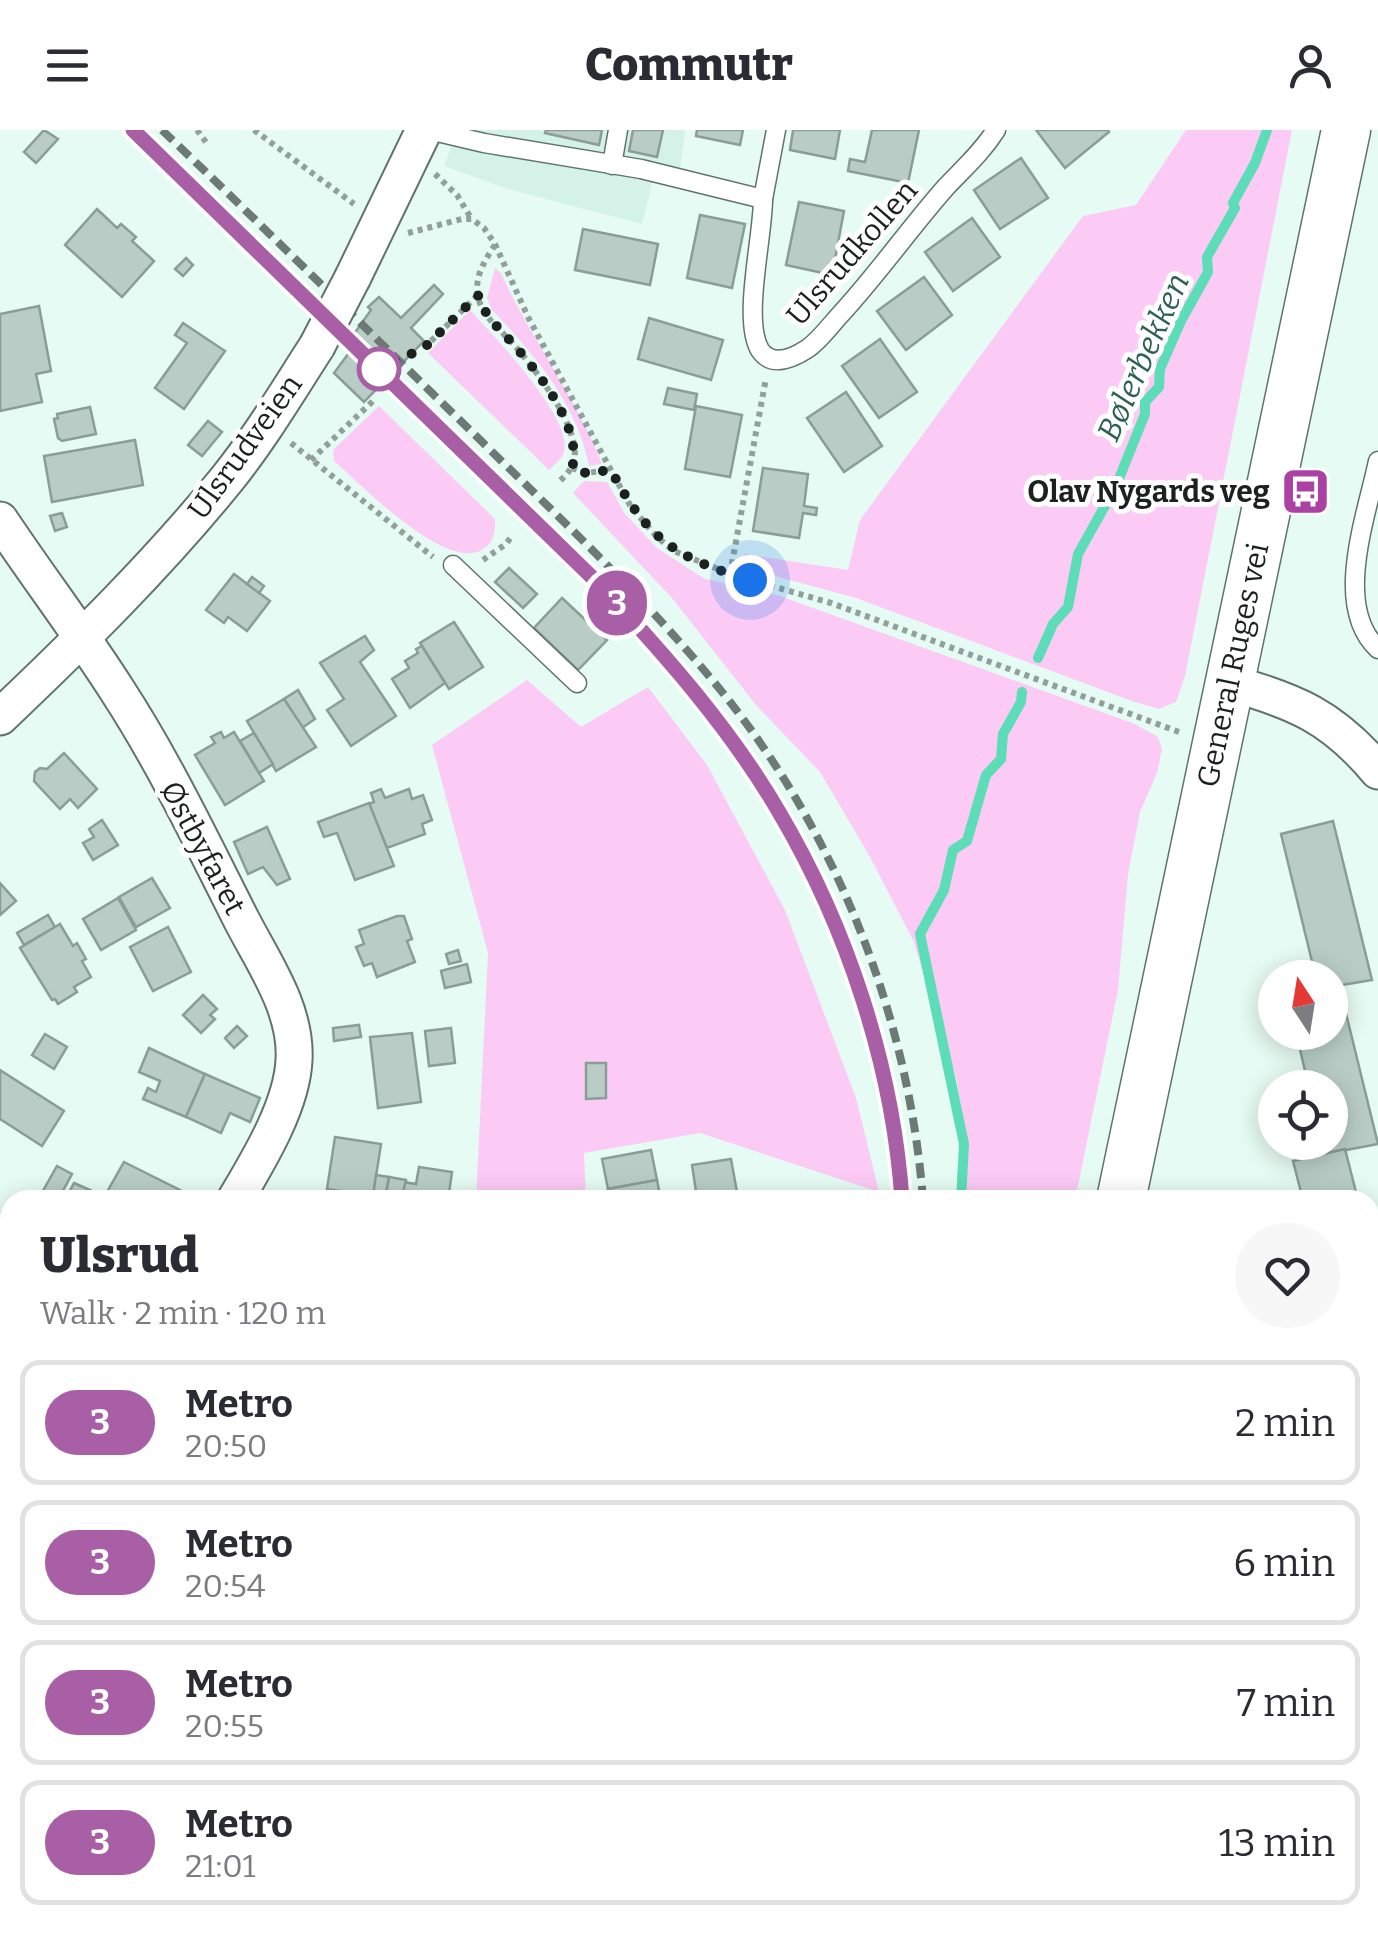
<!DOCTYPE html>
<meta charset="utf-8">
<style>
body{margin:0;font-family:Bitter,serif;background:#f7f7f7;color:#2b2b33;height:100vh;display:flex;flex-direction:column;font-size:38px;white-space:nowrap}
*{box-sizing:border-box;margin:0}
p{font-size:32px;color:#7c7c81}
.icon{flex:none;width:55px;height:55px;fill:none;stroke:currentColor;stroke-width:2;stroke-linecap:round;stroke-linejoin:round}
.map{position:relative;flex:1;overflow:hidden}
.drawer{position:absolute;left:0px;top:1060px;width:1380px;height:752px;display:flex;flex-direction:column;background:#fff;border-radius:30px 30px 0 0;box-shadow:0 5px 25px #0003}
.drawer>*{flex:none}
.badge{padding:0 20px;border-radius:32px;font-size:35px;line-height:65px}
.needle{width:65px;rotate:348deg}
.tools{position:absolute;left:1258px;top:830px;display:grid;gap:20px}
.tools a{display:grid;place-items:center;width:90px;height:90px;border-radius:50%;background:#fff;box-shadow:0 5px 25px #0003;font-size:50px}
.you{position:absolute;width:50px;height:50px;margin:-25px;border:8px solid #fff;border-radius:50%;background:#1a73e8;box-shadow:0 0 0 15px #1a73e833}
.map>.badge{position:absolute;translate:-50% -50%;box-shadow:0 0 0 5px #fff}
.round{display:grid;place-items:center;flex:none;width:105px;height:105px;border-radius:52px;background:#f7f7f7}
.overview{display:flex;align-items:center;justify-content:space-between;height:170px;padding:0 40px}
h1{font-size:48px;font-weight:800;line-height:75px}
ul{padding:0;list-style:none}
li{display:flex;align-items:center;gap:30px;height:125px;margin:0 20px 15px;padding:0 20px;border:5px solid #e1e1e2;border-radius:20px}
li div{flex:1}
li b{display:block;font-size:38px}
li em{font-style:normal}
li .badge{min-width:110px;font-weight:700;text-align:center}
header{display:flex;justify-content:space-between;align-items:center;height:130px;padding:0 40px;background:#fff;font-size:45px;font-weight:800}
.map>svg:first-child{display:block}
</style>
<header><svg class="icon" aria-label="menu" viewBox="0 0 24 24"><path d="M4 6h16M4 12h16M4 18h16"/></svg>Commutr<svg class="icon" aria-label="person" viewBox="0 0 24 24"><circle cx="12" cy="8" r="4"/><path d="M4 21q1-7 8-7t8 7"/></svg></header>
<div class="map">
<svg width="1378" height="1812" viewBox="0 0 1378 1812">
<rect width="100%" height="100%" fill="#e6fbf3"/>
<g fill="#d4f2e7">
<path d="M458 0H685L678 56 652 53 642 94 508 59 444 36Z"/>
<path d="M1005 1803H1055L1062 1812H1003Z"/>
</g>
<g fill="#fbcbf5">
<path d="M1186 0H1292L1185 546 1176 572 1159 579 1132 571 856 468 742 437 744 424 848 440 860 390 1083 86 1136 75Z"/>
<path d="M495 138 501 143C531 209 576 267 602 334L589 336C577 274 534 224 492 180L487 168Z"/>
<path d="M470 180C492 204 574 289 564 322 562 329 554 335 549 340L428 223Z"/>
<path d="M379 276 495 389C495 401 495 410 485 418 449 446 362 355 334 331L333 320Z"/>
<path d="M584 351 607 352 625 384 657 418 705 449 777 465 1135 594 1158 607 1162 619 1157 643 1140 682 1128 744 1118 860 1075 1070H966L967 1017 956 947 913 810 869 725 820 642 756 575 672 468 573 363Z"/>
<path d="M527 550 581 597 648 557 707 635 785 780 856 968 879 1062 700 1003 584 1023 586 1070H476L488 823 432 615Z"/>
<path d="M853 1803V1802L921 1803 919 1812H851Z"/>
</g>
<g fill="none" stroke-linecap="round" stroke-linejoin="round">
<g stroke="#5cdcb7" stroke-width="10">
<path d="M1038 528 1053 494 1068 477 1078 424 1116 356 1145 284V272L1159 257 1160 239 1181 191 1208 142 1207 127 1235 78 1233 73 1255 33 1267 0"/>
<path d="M961 1070 964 1014 920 804 944 760 953 720 967 711 986 645 1001 629 1003 604 1021 572 1022 562"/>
<path d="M845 1812 846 1802"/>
</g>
</g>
<g fill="#b9cdc6" stroke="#8a9d96" stroke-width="2.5">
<path d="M44 0 58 9 36 33 24 22Z"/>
<path d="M546 0H602L599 15 545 3Z"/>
<path d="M633 0H663L657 27 629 21Z"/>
<path d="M697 0H743L740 15 696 6Z"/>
<path d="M793 0H840L835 29 790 20Z"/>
<path d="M872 0H919L908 53 848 41 850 29 865 32Z"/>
<path d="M1036 0H1108L1109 2 1065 38Z"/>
<path d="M1021 28 1048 68 1000 99 974 60Z"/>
<path d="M799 72 844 81 832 145 786 135Z"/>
<path d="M97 79 117 98 121 94 136 107 132 111 154 131 122 167 65 115Z"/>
<path d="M700 85 745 94 732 158 687 148Z"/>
<path d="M972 88 1000 127 953 161 925 122Z"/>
<path d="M583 99 658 114 650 155 575 140Z"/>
<path d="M186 128 193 135 183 146 175 139Z"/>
<path d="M924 147 952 185 906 220 877 181Z"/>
<path d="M434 155 443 164 411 198 424 211 364 272 334 243 351 220 348 217 358 207 354 204 371 180 368 177 379 167 401 188Z"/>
<path d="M39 176 51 241 36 244 42 272 0 281V184Z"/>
<path d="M649 188 723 210 711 250 638 229Z"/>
<path d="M183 193 225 221 184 279 155 258 187 213 175 205Z"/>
<path d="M880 209 917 262 879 288 842 236Z"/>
<path d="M668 258 697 264 694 280 664 274Z"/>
<path d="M846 262 882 316 844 342 807 288Z"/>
<path d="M696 276 742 285 730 347 685 339Z"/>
<path d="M90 277 96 304 62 311 58 308 54 289 58 288 57 284Z"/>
<path d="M208 291 222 302 202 326 188 315Z"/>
<path d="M135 310 143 355 52 372 44 326Z"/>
<path d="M763 338 808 344 804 376 817 378 816 385 803 383 799 408 753 401Z"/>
<path d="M62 383 67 397 55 401 50 386Z"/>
<path d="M509 438 537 464 523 478 495 452Z"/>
<path d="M234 444 270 471 247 501 228 487 224 493 206 480Z"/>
<path d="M252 447 264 456 259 463 247 454Z"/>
<path d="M562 468 607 510 578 540 534 498Z"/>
<path d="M454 492 483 537 449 559 420 513Z"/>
<path d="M365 506 374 520 360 532 396 586 351 616 327 580 344 569 320 533Z"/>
<path d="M422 516 445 553 410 578 392 549 409 538 405 531 418 523 416 519Z"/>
<path d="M298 560 315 589 302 598 284 569Z"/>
<path d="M284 569 316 617 276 641 247 591Z"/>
<path d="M221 602 224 608 234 602 264 651 225 675 195 625 215 613 211 607Z"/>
<path d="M254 603 273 634 259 643 240 611Z"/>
<path d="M64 623 97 659 78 678 70 669 60 679 34 651 35 642 40 638 47 639Z"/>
<path d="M381 659 385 668 409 659 412 669 423 665 432 690 422 694 425 704 387 718 369 674 374 672 371 663Z"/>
<path d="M369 673 394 736 355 750 337 703 324 707 318 692Z"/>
<path d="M102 690 118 715 93 730 83 713 94 707 89 699Z"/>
<path d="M1333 691 1372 850 1330 857V848H1316L1281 704Z"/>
<path d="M267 697 290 749 277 755 263 737 248 744 234 712Z"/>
<path d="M152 748 170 778 136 797 119 767Z"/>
<path d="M0 753 16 771 0 785Z"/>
<path d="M118 768 136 800 101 820 83 789Z"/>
<path d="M48 785 55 797 24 815 17 803Z"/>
<path d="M397 786H404L412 809 407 811 415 832 377 847 372 833 364 836 356 817 364 814 359 800Z"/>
<path d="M60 794 73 816 77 813 86 829 82 831 91 847 74 857 77 862 58 874 55 869 52 870 20 818Z"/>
<path d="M168 797 191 842 153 861 130 817Z"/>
<path d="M458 820 461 831 449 834 446 824Z"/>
<path d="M467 834 471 852 445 858 441 841Z"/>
<path d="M1339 855 1378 1014 1325 1024 1322 1012H1330V958H1309L1296 902H1330V857Z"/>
<path d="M203 865 217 879 210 885 215 889 201 903 183 885Z"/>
<path d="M359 895 361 907 334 911 333 898Z"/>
<path d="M237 896 247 906 234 918 225 908Z"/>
<path d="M451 898 455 933 429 936 425 901Z"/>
<path d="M412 903 421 972 378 978 370 907Z"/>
<path d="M45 904 67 917 54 939 32 925Z"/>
<path d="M149 918 205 944 186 987 143 969 148 958 156 962 160 951 139 942Z"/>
<path d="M586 933H606V968L586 969Z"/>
<path d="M0 940 64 981 42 1016 0 989Z"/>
<path d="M205 944 260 968 250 992 230 983 221 1003 186 987Z"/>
<path d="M335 1007 381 1014 373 1066 327 1059Z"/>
<path d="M1345 1019 1358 1070H1303L1293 1031Z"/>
<path d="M651 1020 657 1050 608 1059 602 1029Z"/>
<path d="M731 1029 737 1062 697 1068 692 1035Z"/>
<path d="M124 1032 192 1066 190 1070H123L107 1062Z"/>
<path d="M57 1036 72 1044 58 1070H46L40 1066Z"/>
<path d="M419 1037 452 1042 448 1070H401L403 1052 416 1054Z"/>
<path d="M376 1045 389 1047 385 1070H367V1065L373 1066Z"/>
<path d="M389 1047 406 1050 401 1070H385Z"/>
<path d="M657 1050 661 1070H610L608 1059Z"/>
<path d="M74 1053 92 1061 88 1070H65Z"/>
<path d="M1370 1119 1378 1152V1178L1370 1180Z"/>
<path d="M0 1234 10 1240V1299L0 1293Z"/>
<path d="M1370 1295 1378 1321V1545L1370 1512Z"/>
<path d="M10 1654V1697L0 1704V1660Z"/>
<path d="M112 1802H129L139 1812H98Z"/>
<path d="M194 1802H251L238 1812 235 1807 229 1812H201Z"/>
<path d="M328 1802H335L345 1812H320Z"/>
<path d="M517 1802H552L550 1812H516Z"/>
<path d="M552 1802H585L583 1812H550Z"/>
<path d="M585 1802 615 1806 614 1812H583Z"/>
<path d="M1290 1802H1323L1326 1808 1318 1812H1295Z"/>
<path d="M615 1806 647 1811V1812H614Z"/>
</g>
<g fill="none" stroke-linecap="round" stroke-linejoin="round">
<defs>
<g id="lane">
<path d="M429 0 484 13 641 39 763 69C763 107 742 190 760 220 772 238 793 228 807 219 819 211 829 197 839 186 877 145 909 99 946 57 964 38 982 22 996 0"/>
<path d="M612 35 618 0"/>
<path d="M763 69 776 0"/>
<path d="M1378 331C1367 385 1332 476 1378 519"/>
<path d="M453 435 577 553"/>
<path d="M0 1112 10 1119"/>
<path d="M1162 1802 1164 1812"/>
<path d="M361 1807 366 1802"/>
</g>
<g id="street">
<path d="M353 147 424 0"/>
<path d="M0 390C38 447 80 502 117 560 164 632 202 712 241 789 263 832 297 879 294 930 292 976 258 1031 235 1070"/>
<path d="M1230 553C1295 571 1333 587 1378 641"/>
<path d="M0 587C79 512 158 434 227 349 260 308 288 261 317 216"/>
<path d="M1370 1715 1378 1711"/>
<path d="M406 1812 415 1802"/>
<path d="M1186 1812 1195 1802"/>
</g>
<g id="secondary">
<path d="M1121 1070 1346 0"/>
<path d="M964 1812 966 1802"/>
</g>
</defs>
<use href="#lane" stroke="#60736c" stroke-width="21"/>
<use href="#street" stroke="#60736c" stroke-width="39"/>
<use href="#secondary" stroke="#60736c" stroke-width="51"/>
<g stroke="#91a09a" stroke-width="6" stroke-dasharray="5 5" stroke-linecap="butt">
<path d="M197 0 208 15"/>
<path d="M254 0 354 74"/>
<path d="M435 44 457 65 471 88"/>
<path d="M408 103 462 89H472L484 98 495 114 528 187 631 377 657 407 674 421 730 444 831 473 1179 602"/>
<path d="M495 115C485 130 474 147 478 166 481 186 502 201 515 216 535 239 582 299 574 332 571 340 566 345 560 351"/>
<path d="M424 218 478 165"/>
<path d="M291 313 433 427"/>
<path d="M311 330 373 271"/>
<path d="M572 338 586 343 611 340"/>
<path d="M483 430 506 414 512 406"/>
<path d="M730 444 766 248"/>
<path d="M1370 1262 1378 1261"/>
</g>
<use href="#lane" stroke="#fff" stroke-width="18"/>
<use href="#street" stroke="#fff" stroke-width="35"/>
<use href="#secondary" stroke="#fff" stroke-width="48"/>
<g stroke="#6c7974" stroke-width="8" stroke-dasharray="15 8" stroke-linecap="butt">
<path d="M133 0 601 456C666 526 731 598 780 682 847 797 893 936 902 1070"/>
<path d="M162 0C266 99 368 201 471 301 555 384 643 465 718 557 835 699 909 886 923 1070"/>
<path d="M793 1812 795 1802"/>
<path d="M812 1812 814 1802"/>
</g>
<defs>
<path id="street-bridge" d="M317 216 353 147"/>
</defs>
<use href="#street-bridge" stroke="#60736c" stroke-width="39" stroke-linecap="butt"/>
<use href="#street-bridge" stroke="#fff" stroke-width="35"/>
</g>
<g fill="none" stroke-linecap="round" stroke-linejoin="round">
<defs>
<path id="line" d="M133 0 601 456C666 526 730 598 779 682 847 797 893 936 902 1070"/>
</defs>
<use href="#line" stroke="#fff" stroke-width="22"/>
<use href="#line" stroke="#a85fa5" stroke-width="15"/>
<path stroke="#1a211e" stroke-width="10" stroke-dasharray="0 18" d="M379 239 424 218 478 165C484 186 500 199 514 215 539 243 583 299 572 338L586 343 611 340C647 409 676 428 750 450"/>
</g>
<defs>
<symbol id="bus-square" viewBox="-11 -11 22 22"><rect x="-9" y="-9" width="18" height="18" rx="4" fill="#ab42a3" stroke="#fff"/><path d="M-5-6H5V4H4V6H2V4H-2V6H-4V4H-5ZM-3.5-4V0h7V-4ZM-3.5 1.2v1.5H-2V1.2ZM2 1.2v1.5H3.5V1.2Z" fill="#fff"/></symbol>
</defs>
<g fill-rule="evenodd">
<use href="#bus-square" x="1278" y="334" width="55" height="55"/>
</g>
<circle fill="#fff" stroke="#a85fa5" stroke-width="5" cx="379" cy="239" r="20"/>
<g text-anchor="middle" stroke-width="10" stroke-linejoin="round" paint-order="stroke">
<g font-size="30" fill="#1a211e" stroke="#fff">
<text transform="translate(852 123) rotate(-49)" y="10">Ulsrudkollen</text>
<text transform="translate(245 317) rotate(-54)" y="10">Ulsrudveien</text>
<text transform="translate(1233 535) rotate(-78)" y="10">General Ruges vei</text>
<text transform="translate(203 718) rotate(62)" y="10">Østbyfaret</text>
</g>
<g font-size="30" font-weight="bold" fill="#1a211e" stroke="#fff" text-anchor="end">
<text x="1270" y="372">Olav Nygards veg</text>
</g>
<g font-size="32" font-style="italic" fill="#2d6151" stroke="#fff">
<text transform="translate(1143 227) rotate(-66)" y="11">Bølerbekken</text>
</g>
</g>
</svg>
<div class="tools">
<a><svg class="needle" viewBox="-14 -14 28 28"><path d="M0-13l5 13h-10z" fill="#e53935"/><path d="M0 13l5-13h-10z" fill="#7c7c81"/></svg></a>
<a><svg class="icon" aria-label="locate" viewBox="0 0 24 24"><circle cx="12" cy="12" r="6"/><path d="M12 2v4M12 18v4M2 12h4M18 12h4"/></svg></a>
</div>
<div class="you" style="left:750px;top:450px"></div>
<b class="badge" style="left:617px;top:473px;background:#a85fa5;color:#fff">3</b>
<section class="drawer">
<div class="overview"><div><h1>Ulsrud</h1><p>Walk · 2 min · 120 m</p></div><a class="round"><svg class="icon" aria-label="heart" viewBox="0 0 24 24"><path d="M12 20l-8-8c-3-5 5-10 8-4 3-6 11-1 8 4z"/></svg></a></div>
<ul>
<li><span class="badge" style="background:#a85fa5;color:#fff">3</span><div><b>Metro</b><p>20:50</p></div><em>2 min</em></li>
<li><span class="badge" style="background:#a85fa5;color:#fff">3</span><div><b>Metro</b><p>20:54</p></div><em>6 min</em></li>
<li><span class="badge" style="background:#a85fa5;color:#fff">3</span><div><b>Metro</b><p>20:55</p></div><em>7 min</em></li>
<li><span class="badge" style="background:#a85fa5;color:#fff">3</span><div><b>Metro</b><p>21:01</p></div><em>13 min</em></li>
</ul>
</section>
</div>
